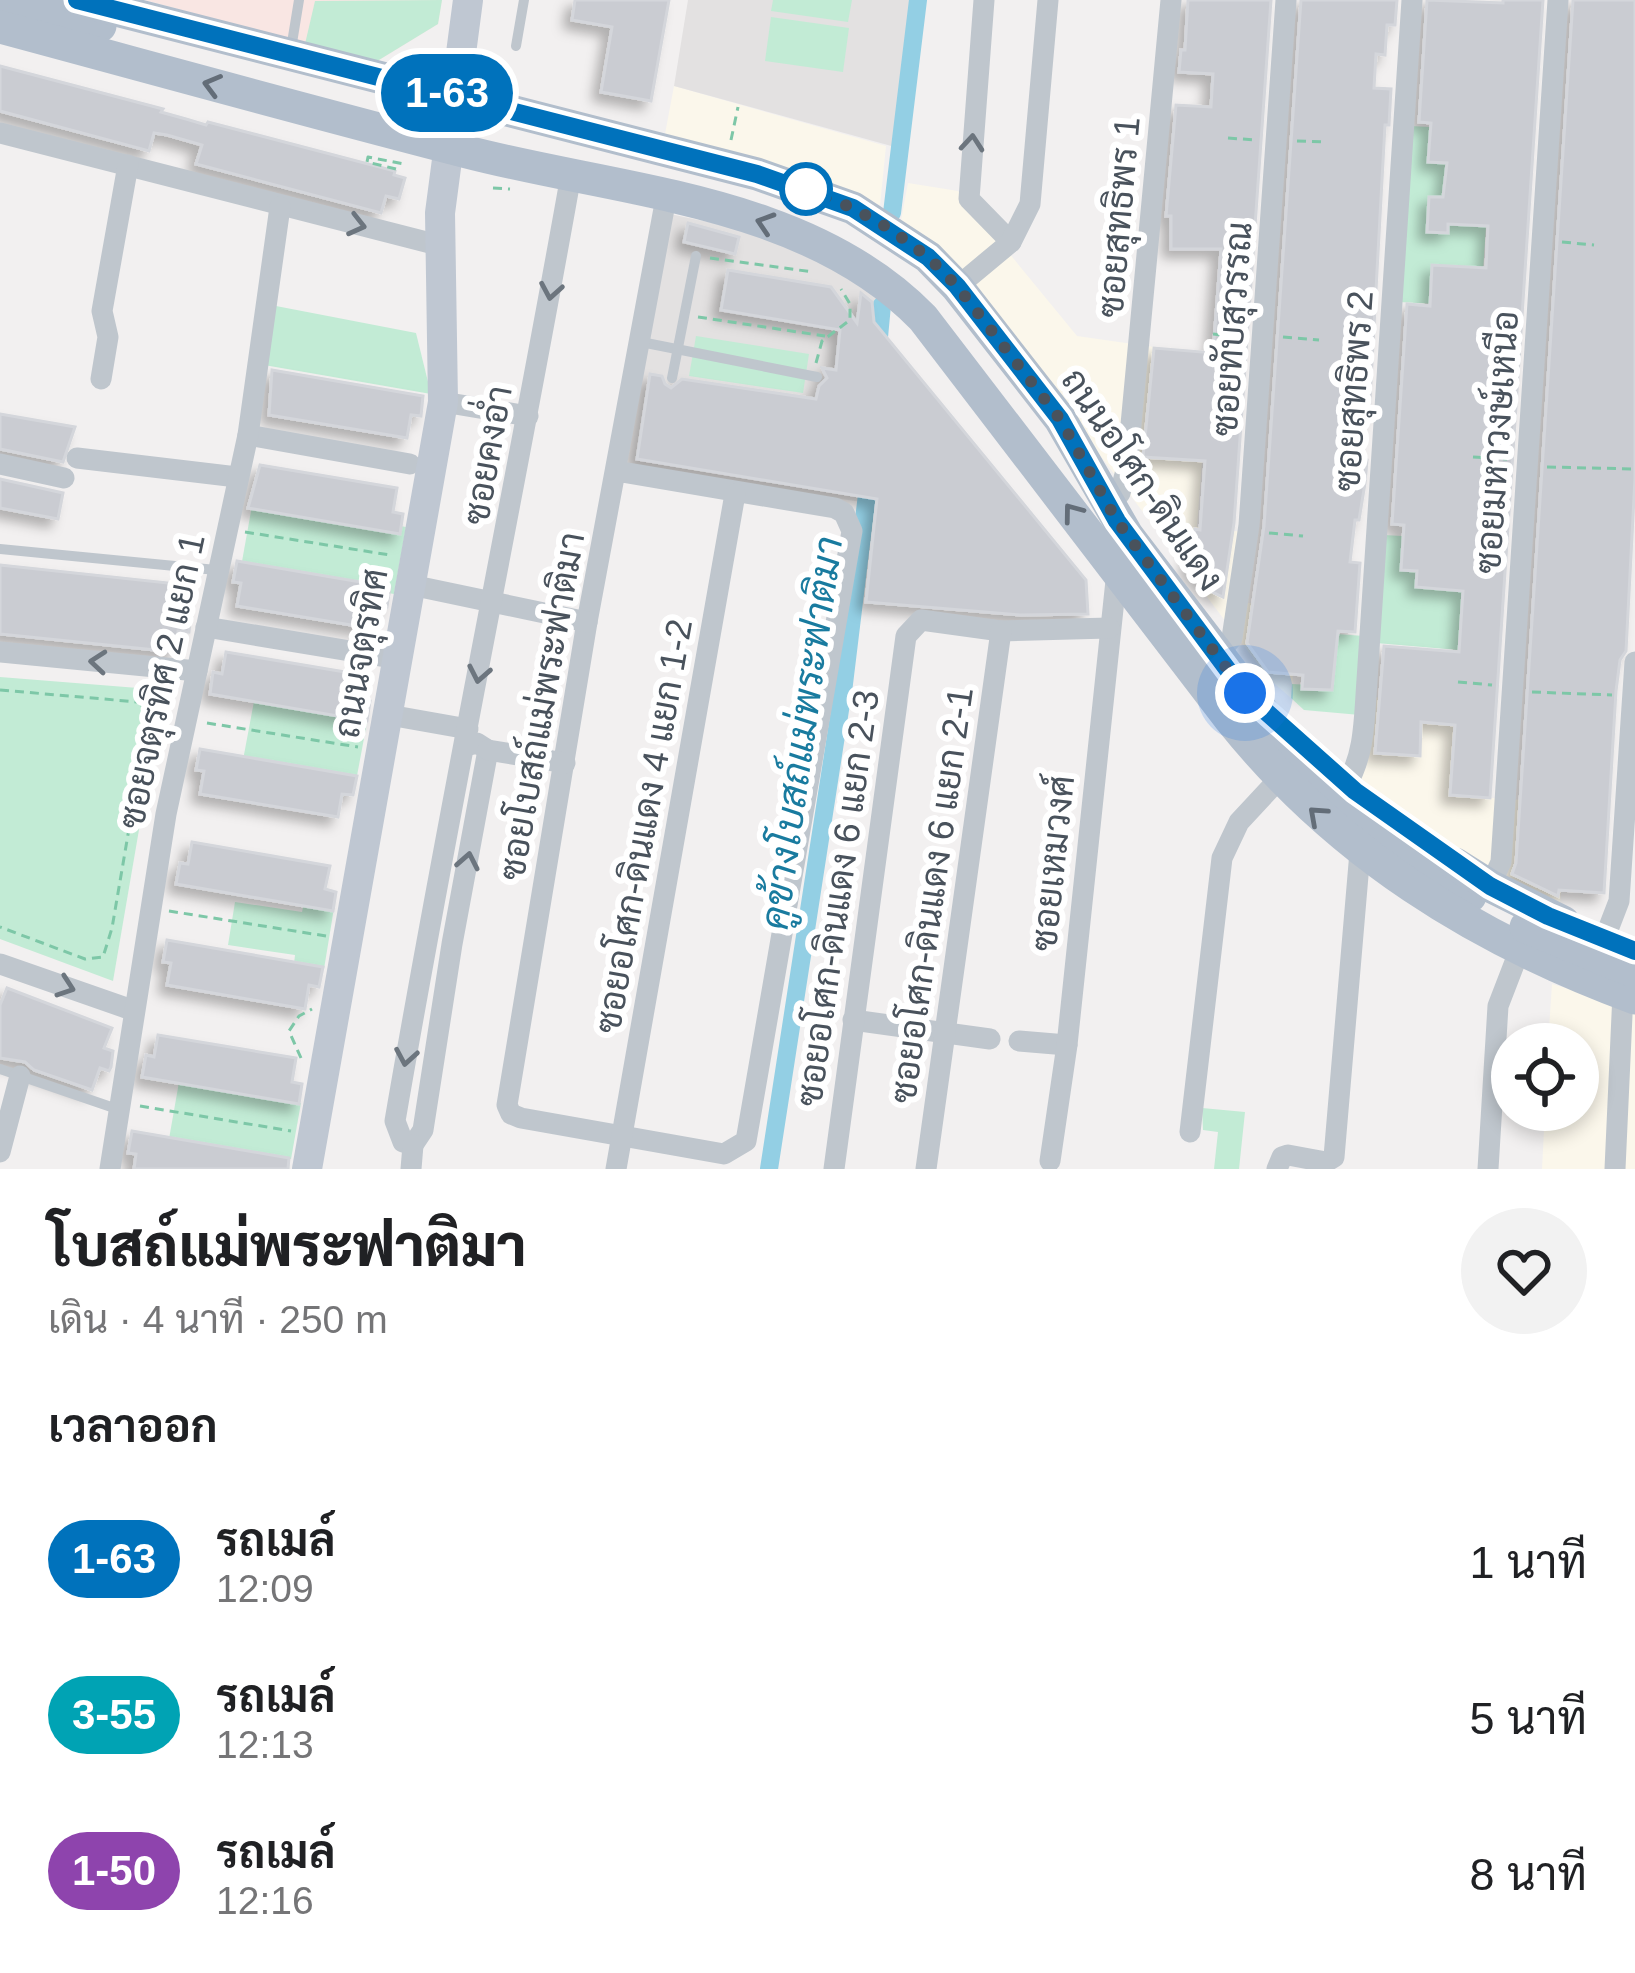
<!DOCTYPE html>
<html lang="th">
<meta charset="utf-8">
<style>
body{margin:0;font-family:Helvetica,Sarabun,sans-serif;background:#f2f2f2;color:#202124;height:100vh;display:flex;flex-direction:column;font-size:45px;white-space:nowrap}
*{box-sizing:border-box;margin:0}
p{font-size:39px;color:#757577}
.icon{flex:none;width:66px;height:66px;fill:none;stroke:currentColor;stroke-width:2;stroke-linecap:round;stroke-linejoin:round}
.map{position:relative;height:1169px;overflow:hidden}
.sheet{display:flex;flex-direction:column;background:#fff;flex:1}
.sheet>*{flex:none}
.badge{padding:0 24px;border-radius:39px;font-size:42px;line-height:78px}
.tools{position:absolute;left:1491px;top:1023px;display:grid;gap:24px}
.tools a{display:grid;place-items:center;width:108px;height:108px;border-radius:50%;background:#fff;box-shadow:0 6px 18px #0003;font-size:60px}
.you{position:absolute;width:60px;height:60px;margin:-30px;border:9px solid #fff;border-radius:50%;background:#1a73e8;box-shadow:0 0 0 18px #1a73e833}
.map>.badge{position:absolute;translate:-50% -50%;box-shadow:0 0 0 6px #fff}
h2{padding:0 48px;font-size:45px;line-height:108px}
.round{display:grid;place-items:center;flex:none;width:126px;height:126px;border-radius:63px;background:#f2f2f2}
.overview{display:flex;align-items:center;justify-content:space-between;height:204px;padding:0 48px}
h1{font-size:57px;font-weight:800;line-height:90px}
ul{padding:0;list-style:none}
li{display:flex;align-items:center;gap:36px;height:156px;padding:0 48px}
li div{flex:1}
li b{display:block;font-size:45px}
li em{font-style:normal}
li .badge{min-width:132px;font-weight:700;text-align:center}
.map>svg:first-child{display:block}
</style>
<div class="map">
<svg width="1635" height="1169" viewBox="0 0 1635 1169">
<defs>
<filter id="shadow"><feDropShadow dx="-8" dy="8" stdDeviation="6" flood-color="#0004"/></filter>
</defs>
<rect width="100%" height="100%" fill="#f2f0f0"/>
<g fill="#fbf7eb">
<path d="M674 86 886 146 880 205 665 134Z"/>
<path d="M908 183 958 191 1077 336 1210 355 1197 527 1254 533 1248 603 1299 607 1291 698 1269 679 989 308 900 226Z"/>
<path d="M1372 697 1455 703 1449 795 1566 803 1560 905 1463 855 1376 794 1360 777Z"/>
<path d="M1552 984 1635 1008V1169H1542L1545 1110H1578V1044H1548Z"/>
</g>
<g fill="#e3e1e1">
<path d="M688 0H913L895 147 674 86Z"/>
<path d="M670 214 761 233 808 248 879 297 862 502 626 468Z"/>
</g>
<path fill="#f9e6e3" d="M145 0H442L438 24 374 63Z"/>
<g fill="#c2ebd5">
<path d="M442 0 438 24 374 63 305 44 315 1Z"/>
<path d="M773 0H852L848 22 771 11Z"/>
<path d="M771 17 849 28 843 72 765 61Z"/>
<path d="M1410 126 1492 130 1469 223 1486 226 1483 271 1436 304 1399 302Z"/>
<path d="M276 306 416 333 431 394 264 365Z"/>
<path d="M696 336 809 354 803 393 689 376Z"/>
<path d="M253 500 406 527 394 594 241 567Z"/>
<path d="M1384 535 1420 537 1462 587 1458 650 1376 643Z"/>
<path d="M1337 634 1364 636 1360 715 1304 710 1291 698 1292 684 1329 686Z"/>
<path d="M0 677 163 690 113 981 0 939Z"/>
<path d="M255 696 368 717 356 781 243 760Z"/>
<path d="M235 902 302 912 304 903 334 908 324 969 294 964 295 955 228 945Z"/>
<path d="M179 1082 301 1103 291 1159 169 1139Z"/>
<path d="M1202 1108 1245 1112 1239 1169H1214L1218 1132 1203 1130Z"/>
</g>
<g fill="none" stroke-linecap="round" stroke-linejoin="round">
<g stroke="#93cfe4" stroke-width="18">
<path d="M892 213 918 0"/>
<path d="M878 348 882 305"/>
<path d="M769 1169 844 684 869 478"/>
</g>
</g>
<g fill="#caccd2" stroke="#d4d6db" stroke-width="3" filter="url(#shadow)">
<path d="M575 0H669L651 101 601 92 612 27 572 20Z"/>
<path d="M1188 0H1271L1234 523 1223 597 1208 590 1189 567 1195 529 1200 530 1205 461 1143 457 1154 348 1213 353 1221 249H1171V216H1166L1176 105 1211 107 1213 74 1179 72 1181 50H1185Z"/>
<path d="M1301 0H1397L1395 25H1387L1385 55 1376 54 1374 88 1391 89 1389 125H1385L1369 418 1365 417 1361 459 1367 460 1365 483 1359 520H1355L1350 562 1360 563 1355 632 1338 631 1332 690 1302 689 1303 675 1268 672 1247 643 1264 526Z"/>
<path d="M1427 0 1503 3V0H1543L1490 798 1450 795 1455 725 1421 722 1420 756 1375 753 1384 646 1459 652 1463 591 1416 587 1417 571 1401 570 1404 525 1392 524 1407 304 1430 306 1432 265 1486 268 1488 226 1448 224V233L1427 232 1429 197H1443L1447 163 1428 162 1431 123 1419 122Z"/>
<path d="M1573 0H1635V478L1626 651 1620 660 1616 691 1604 893 1559 890 1558 896 1512 874 1516 863Z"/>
<path d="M0 66 163 109 161 112 186 119 206 125 208 122 395 171 394 175 405 178 399 199 386 196 381 213 196 164 202 145 167 135 154 133 149 151 0 111Z"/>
<path d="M688 223 739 237 735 254 684 242Z"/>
<path d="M728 270 831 287 857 323 861 293 872 302 874 322 1086 580 1088 614 1020 615 866 602 877 499 637 459 650 374 662 376 665 384 671 388 682 379 816 399 819 386 827 378 822 368 836 370 840 330 721 310Z"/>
<path d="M272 370 423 396 421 416 411 415 407 438 269 415Z"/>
<path d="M0 414 75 427 63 462 0 449Z"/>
<path d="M260 465 397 488 393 512 403 514 400 534 248 508Z"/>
<path d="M0 479 63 493 58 519 0 508Z"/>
<path d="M237 561 390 587 387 607 379 605 375 629 237 606 241 583 233 582Z"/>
<path d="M0 565 187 585 184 609 191 610 189 632 178 631 175 652 0 634Z"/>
<path d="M226 652 363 675 359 699 370 701 367 721 210 694 213 672 222 674Z"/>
<path d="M200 749 357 776 353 795 342 794 338 817 200 794 204 771 196 770Z"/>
<path d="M192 842 330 866 325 889 336 892 333 911 176 884 180 863 188 864Z"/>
<path d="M167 940 323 967 319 987 309 985 305 1009 167 985 171 963 163 962Z"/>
<path d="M7 988 112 1028 104 1048 113 1051 111 1067 109 1071 100 1068 92 1090 34 1070 25 1062 0 1058V1005Z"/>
<path d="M158 1035 296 1058 292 1082 302 1084 299 1104 142 1077 146 1055 154 1057Z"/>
<path d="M132 1131 289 1158 288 1169H134L136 1154 128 1153Z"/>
</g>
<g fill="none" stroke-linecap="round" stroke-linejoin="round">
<g stroke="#7dc7a7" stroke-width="3" stroke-dasharray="9 6" stroke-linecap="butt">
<path d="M487 66 512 70 511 77"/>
<path d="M486 75 510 79 509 86"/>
<path d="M1228 138 1256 140"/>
<path d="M731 140 738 107"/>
<path d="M1297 141 1326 142"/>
<path d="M396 169 367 162 368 157 404 164"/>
<path d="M493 188 510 189"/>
<path d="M1562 242 1594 245"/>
<path d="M710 258 813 272"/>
<path d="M698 317 825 336"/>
<path d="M1213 334 1241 337"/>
<path d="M1283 337 1319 340"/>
<path d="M816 363 822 341 850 320V304L841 289"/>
<path d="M1473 457 1507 459"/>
<path d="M1547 467 1635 469"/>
<path d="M245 532 390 555"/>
<path d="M1269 533 1303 536"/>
<path d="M1458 682 1492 685"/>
<path d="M0 690 138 702 149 712 112 928 103 957 85 959 0 927"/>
<path d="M1532 692 1612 695"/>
<path d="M207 723 358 747"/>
<path d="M169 911 326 936"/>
<path d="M301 1058 289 1031 299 1016 312 1009"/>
<path d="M140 1106 291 1131"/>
</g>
<g stroke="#bfc6cd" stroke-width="10">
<path d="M516 46 524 0"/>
<path d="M291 49 299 0"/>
<path d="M641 342 817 377"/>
<path d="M672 378 696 256"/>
<path d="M0 549 216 570"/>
<path d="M0 1069 120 1110"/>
</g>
<g stroke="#bfc6cd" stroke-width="21">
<path d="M984 0 969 199 1011 242"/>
<path d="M0 133 438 245"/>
<path d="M957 287 1011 242 1030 204 1048 0"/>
<path d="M101 379 108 337 102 311 128 165"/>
<path d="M443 402 528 416"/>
<path d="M248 435 410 464"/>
<path d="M77 458 237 477"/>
<path d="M0 464 64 478"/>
<path d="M616 471 835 508 844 513 852 531 746 1141 724 1154 521 1118 511 1114 507 1105 587 622 666 198"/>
<path d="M1109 508 1120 493 1127 467 1171 0"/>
<path d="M411 585 587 622"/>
<path d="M206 627 398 659"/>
<path d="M0 652 197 671"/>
<path d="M1216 656 1232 638 1249 525 1286 0"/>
<path d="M389 715 468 729"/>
<path d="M465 746 477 743 488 750 452 944 423 1130 413 1145 403 1142 395 1121C449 805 515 491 571 175"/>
<path d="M488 750 565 763"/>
<path d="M1347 784C1363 756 1364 727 1366 695L1412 0"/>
<path d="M1490 886 1501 862 1558 0"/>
<path d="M1604 940 1619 901 1635 662"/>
<path d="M0 964 132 1010"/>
<path d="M853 1020 990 1039"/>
<path d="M1019 1041 1067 1045"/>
<path d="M1190 1132 1222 858 1239 822 1279 779"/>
<path d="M0 1152 20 1076"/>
<path d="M1050 1161 1067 1045 1117 571"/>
<path d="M110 1169 166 814 248 435 280 207"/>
<path d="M411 1169 413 1145"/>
<path d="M616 1169 735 494"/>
<path d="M834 1169 906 636 921 620 1001 631 1109 628"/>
<path d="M926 1169 1001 631"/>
<path d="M1277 1169 1282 1157 1288 1155 1326 1162 1334 1157 1360 852"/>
<path d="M1488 1169 1498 1006 1520 949"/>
<path d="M1615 1169 1623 993"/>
</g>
<path stroke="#bfc7d2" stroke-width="30" d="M307 1169 443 402 440 213 468 0"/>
<g stroke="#b2becc" stroke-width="33">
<path d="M4 0 100 26"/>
<path d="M77 0 757 174 853 208 928 257 957 287 1060 419 1127 535 1293 752 1389 840 1470 896"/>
<path d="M0 27C156 69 311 112 467 152 621 192 807 199 923 318L1230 719C1337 853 1475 939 1635 998"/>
<path d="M1455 864 1490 886 1563 922"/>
<path d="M1526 927 1635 972"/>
</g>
</g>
<defs><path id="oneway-chevron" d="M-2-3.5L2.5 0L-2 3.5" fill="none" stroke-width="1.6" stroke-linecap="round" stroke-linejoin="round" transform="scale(3)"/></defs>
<g stroke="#636d78">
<use href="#oneway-chevron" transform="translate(212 85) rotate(-165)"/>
<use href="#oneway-chevron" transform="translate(765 223) rotate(-162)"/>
<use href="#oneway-chevron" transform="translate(1072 512) rotate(-127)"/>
<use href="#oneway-chevron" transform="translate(1317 815) rotate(-138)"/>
</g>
<g stroke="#6c757e">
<use href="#oneway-chevron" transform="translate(972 143) rotate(-85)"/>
<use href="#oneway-chevron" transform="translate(357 225) rotate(14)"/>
<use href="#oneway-chevron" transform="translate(551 291) rotate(100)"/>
<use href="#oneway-chevron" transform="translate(98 662) rotate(-175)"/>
<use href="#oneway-chevron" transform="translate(479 674) rotate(101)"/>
<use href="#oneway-chevron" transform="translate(468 861) rotate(-79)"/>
<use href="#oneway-chevron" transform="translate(66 987) rotate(19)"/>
<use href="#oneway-chevron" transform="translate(406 1057) rotate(100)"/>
</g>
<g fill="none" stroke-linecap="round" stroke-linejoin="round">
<defs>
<path id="line" d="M77 0 757 174 853 208 928 257 957 286 1060 419 1117 521 1245 693 1355 791 1490 886 1548 916 1635 951"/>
</defs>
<use href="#line" stroke="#fff" stroke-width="27"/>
<use href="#line" stroke="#0072bc" stroke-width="18"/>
<path stroke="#49525c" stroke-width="12" stroke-dasharray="0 21.6" d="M806 189 853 208 890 229 928 257 957 286 1060 419 1117 521 1245 693"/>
</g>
<circle fill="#fff" stroke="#0072bc" stroke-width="6" cx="806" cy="189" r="24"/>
<g text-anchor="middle" stroke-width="12" stroke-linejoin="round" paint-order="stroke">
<g font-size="36" fill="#49525c" stroke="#fff">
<text transform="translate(1118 217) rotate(-85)" y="13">ซอยสุทธิพร 1</text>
<text transform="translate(1231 329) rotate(-86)" y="13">ซอยทับสุวรรณ</text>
<text transform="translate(1353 391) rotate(-86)" y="13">ซอยสุทธิพร 2</text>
<text transform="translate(1496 442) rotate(-86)" y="13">ซอยมหาวงษ์เหนือ</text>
<text transform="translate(487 455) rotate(-80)" y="13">ซอยคงอ่ำ</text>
<text transform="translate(1143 479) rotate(56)" y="13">ถนนอโศก-ดินแดง</text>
<text transform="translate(360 653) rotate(-80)" y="13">ถนนจตุรทิศ</text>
<text transform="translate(161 681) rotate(-78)" y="13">ซอยจตุรทิศ 2 แยก 1</text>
<text transform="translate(541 706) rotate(-80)" y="13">ซอยโบสถ์แม่พระฟาติมา</text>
<text transform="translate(643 826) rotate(-80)" y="13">ซอยอโศก-ดินแดง 4 แยก 1-2</text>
<text transform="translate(1052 863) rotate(-84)" y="13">ซอยเหมวงศ์</text>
<text transform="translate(931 895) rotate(-82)" y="13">ซอยอโศก-ดินแดง 6 แยก 2-1</text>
<text transform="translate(837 898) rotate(-82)" y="13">ซอยอโศก-ดินแดง 6 แยก 2-3</text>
</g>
<g font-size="39" font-style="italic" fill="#197b9f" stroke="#fff">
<text transform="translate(801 733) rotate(-82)" y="14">คูข้างโบสถ์แม่พระฟาติมา</text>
</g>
</g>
</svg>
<div class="tools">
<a><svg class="icon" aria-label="locate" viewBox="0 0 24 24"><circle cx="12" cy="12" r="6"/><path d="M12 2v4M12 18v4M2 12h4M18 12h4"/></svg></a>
</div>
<div class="you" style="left:1245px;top:693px"></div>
<b class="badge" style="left:447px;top:93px;background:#0072bc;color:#fff">1-63</b>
</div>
<section class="sheet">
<div class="overview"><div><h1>โบสถ์แม่พระฟาติมา</h1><p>เดิน · 4 นาที · 250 m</p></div><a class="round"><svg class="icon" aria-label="heart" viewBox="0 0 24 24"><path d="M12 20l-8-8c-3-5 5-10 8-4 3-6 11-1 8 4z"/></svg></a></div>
<h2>เวลาออก</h2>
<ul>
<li><span class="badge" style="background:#0072bc;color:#fff">1-63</span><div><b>รถเมล์</b><p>12:09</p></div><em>1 นาที</em></li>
<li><span class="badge" style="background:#00a3b4;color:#fff">3-55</span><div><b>รถเมล์</b><p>12:13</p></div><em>5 นาที</em></li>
<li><span class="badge" style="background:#8e44ad;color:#fff">1-50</span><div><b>รถเมล์</b><p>12:16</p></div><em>8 นาที</em></li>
</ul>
</section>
